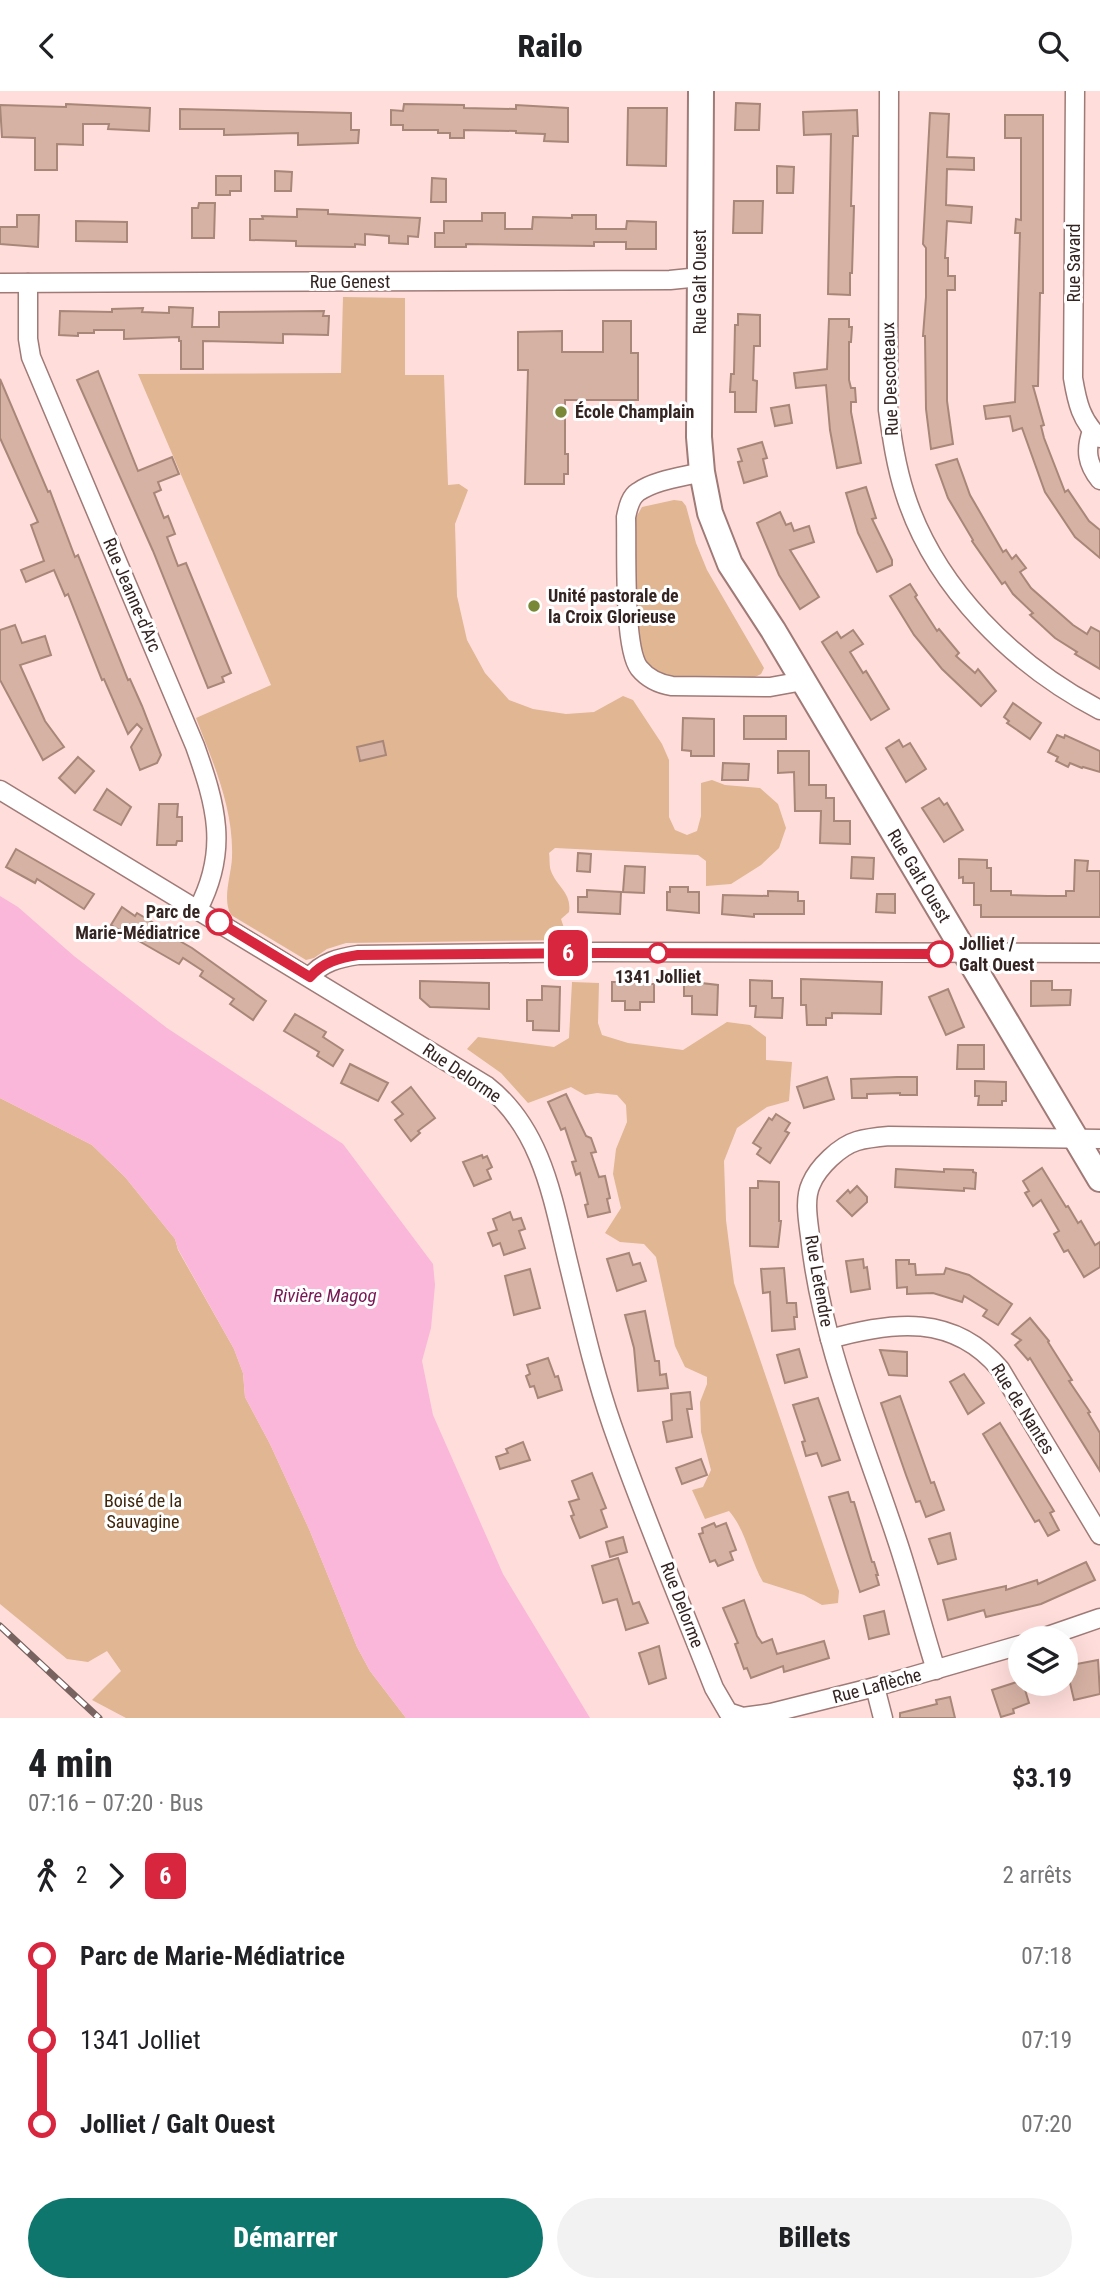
<!DOCTYPE html>
<html lang="fr">
<meta charset="utf-8">
<style>
body{margin:0;font-family:"Roboto Condensed",sans-serif;background:#f2f2f2;color:#202124;height:100vh;display:flex;flex-direction:column;font-size:26px;white-space:nowrap}
*{box-sizing:border-box;margin:0}
p{font-size:23px;color:#757577}
.icon{flex:none;width:38px;height:38px;fill:none;stroke:currentColor;stroke-width:2;stroke-linecap:round;stroke-linejoin:round}
.map{position:relative;height:1627px;overflow:hidden}
.details{display:flex;flex-direction:column;background:#fff;flex:1}
.details>*{flex:none}
.badge{padding:0 14px;border-radius:10px;font-size:24px;line-height:46px}
.tools{position:absolute;left:1008px;top:1535px;display:grid;gap:14px}
.tools a{display:grid;place-items:center;width:70px;height:70px;border-radius:50%;background:#fff;box-shadow:0 7px 28px #0002;font-size:35px}
.map>.badge{position:absolute;translate:-50% -50%;box-shadow:0 0 0 4px #fff}
.legs{display:flex;align-items:center;gap:10px;height:77px;padding:0 28px;font-size:23px}
.legs p{margin-inline-start:auto}
.overview{display:flex;align-items:center;justify-content:space-between;height:119px;padding:0 28px}
h1{font-size:38px;font-weight:800;line-height:52px}
.cta{display:flex;gap:14px;margin-top:auto;padding:14px 28px}
.cta a{flex:1;height:80px;border-radius:42px;background:#0f766e;color:#fff;font-size:28px;font-weight:800;line-height:80px;text-align:center}
.cta a+a{background:#f2f2f2;color:#202124}
ul{padding:0 28px;list-style:none}
li{display:flex;align-items:center;gap:24px;height:84px;font-size:26px}
li i{display:grid;place-items:center;width:10px;height:100%;margin:0 9px;background:currentColor}
li i::after{content:'';width:18px;height:18px;margin:-9px;border:5px solid;border-radius:50%;background:#fff}
li p{margin-inline-start:auto}
li:first-child i{background:linear-gradient(#0000 50%,currentColor 0)}
li:last-child i{background:linear-gradient(currentColor 50%,#0000 0)}
header{display:flex;justify-content:space-between;align-items:center;height:91px;padding:0 28px;background:#fff;font-size:32px;font-weight:800}
.map>svg:first-child{display:block}
</style>
<header><svg class="icon" aria-label="back" viewBox="0 0 24 24"><path d="M15 5l-7 7 7 7"/></svg>Railo<svg class="icon" aria-label="search" viewBox="0 0 24 24"><circle cx="10" cy="10" r="6"/><path d="M15 15l6 6"/></svg></header>
<div class="map">
<svg width="1100" height="1627" viewBox="0 0 1100 1627">
<rect width="100%" height="100%" fill="#ffddda"/>
<g fill="#e0b693">
<path d="M343 206 405 207V284H444L448 394 459 393 468 399 455 433 457 505 467 549 485 582 509 609 533 618 566 623 594 621 623 605 633 609 662 653 669 669V726L675 739 687 744 697 740 701 725V692L712 689 725 694 760 697 778 713 786 737 779 757 761 774 731 793 706 795V770L698 764 555 757 549 762C550 767 549 775 551 780 557 796 572 802 569 821L561 828 568 849 346 852 327 858 314 867 306 869 231 824C222 808 231 785 232 767 234 717 213 672 196 627L271 594 138 283 341 282Z"/>
<path d="M674 409 682 410 686 415 696 452 707 479 764 577 761 583 751 588 674 589 649 578 637 557 634 430 642 416Z"/>
<path d="M572 891 599 892 598 932 602 944 628 952 683 959 727 931 750 934 766 946V969L792 971 789 1010 767 1016 737 1037 724 1070 726 1129 734 1192 839 1500 838 1512 822 1514 804 1504 763 1491C750 1469 746 1439 729 1420L705 1428 692 1399 703 1396 711 1379 701 1341 700 1311 707 1293V1286L685 1276 675 1255 656 1166 644 1153 620 1151 605 1142 621 1117 613 1083 616 1058 627 1031 626 1014 617 1004 597 1002 585 1004 571 996 528 1012 501 982 467 958 478 946 554 956 569 947Z"/>
<path d="M0 1007 92 1054 125 1086 175 1148 178 1159 234 1258 243 1282 245 1306 270 1353 309 1438 357 1556 370 1580 406 1627H126L92 1609 121 1580 107 1560 88 1571 67 1568 0 1513Z"/>
</g>
<path fill="#fab7d9" d="M0 805 18 816 74 865 167 937 343 1053 433 1173 435 1194 431 1237 422 1270 433 1324 503 1483 590 1627H406L370 1580 357 1556 309 1438 270 1353 245 1306 243 1282 234 1258 178 1158 175 1148 125 1086 92 1054 0 1007Z"/>
<g fill="#d6b2a4" stroke="#a88678" stroke-width="2">
<path d="M736 12 760 13 759 39H735Z"/>
<path d="M66 13 150 17 149 40 108 38 109 33H83V54L57 53V79H35V47L2 46 0 14 66 16Z"/>
<path d="M404 13 464 14V17L516 18V14L568 17V51L544 50 545 43 516 42V40L464 39V47H450V42H438V39H403V34H391V19L403 20Z"/>
<path d="M628 17H667L666 75 627 74Z"/>
<path d="M180 18 351 22V39H359L358 52 298 54V42L224 44V38H180Z"/>
<path d="M857 19 858 45H853L851 115H854L852 182H850V204L828 203 831 43 804 44 803 21Z"/>
<path d="M930 22 949 23 947 66 974 67V79L947 78 946 114 972 116 971 132 947 130 945 167H948V185H955V199H947V310L953 353 931 358 926 318 925 245H923L926 206V157L923 153Z"/>
<path d="M1005 24H1043V202H1040L1038 295H1033L1044 334 1041 335 1044 347 1065 401 1068 399 1089 430 1100 439V467L1075 446 1045 401 1022 337 1013 340 1010 325 986 328 984 315 1015 311 1020 142H1015L1016 128 1021 129V47H1005Z"/>
<path d="M777 75 794 76 793 102H777Z"/>
<path d="M275 80 292 81 291 100H275Z"/>
<path d="M216 85H241V100H230V104H216Z"/>
<path d="M432 87 446 88V111H431Z"/>
<path d="M734 110H763L762 142H733Z"/>
<path d="M199 112H215L214 147H192V117H198Z"/>
<path d="M297 118 328 119V123L420 127 418 146 408 145V153L389 152V145L365 143V154L355 153V156L296 155V150L250 149V128H263L262 125 297 126Z"/>
<path d="M482 122H505V138H532L533 126 572 127V124H596V138H626L627 130 656 131V158H626V151H594V155L466 153V156H435V142H444V130H482Z"/>
<path d="M17 124H39L38 156 0 153V136H17Z"/>
<path d="M76 130 127 131V151L76 150Z"/>
<path d="M169 216 193 217 192 236H219V221L324 220 323 225H329L328 244 283 243V252L203 250V278H181V250H179V246L124 248V239H94V242H78V245L59 244 60 220 112 221V218L143 217 142 221 169 222Z"/>
<path d="M738 223 760 224V255H754L753 289 757 290 756 321H735V301H730L731 283H734L735 234H738Z"/>
<path d="M829 228H849V236H852L851 251H849V289L851 297H855L856 311H851V321L861 372 837 377 830 339 826 294 796 297 794 282 827 278Z"/>
<path d="M603 230H631V262H638V309H565V363H568V383H564V393H525L528 279H518V241L562 240V261H603Z"/>
<path d="M98 280 138 380 172 366 179 383 158 391 161 399 154 402 164 427 168 425 175 443 167 446 178 475 186 472 231 582 222 586 224 591 208 597 153 460 77 289Z"/>
<path d="M0 288 48 401 50 400 75 466 78 464 128 589 130 588 142 615 161 664 157 672 140 679 131 656 142 638 137 633 128 643 104 588 102 589 68 503 65 505 54 479 26 491 21 479 44 470 31 434 38 431 0 347Z"/>
<path d="M789 314 792 332 775 335 771 317Z"/>
<path d="M762 351 767 367 763 368 767 385 744 392 738 371 742 370 738 358Z"/>
<path d="M957 368 970 404 1003 461 1006 459 1012 468 1016 464 1026 477 1020 481 1031 497 1073 534 1087 543 1091 536 1100 541V578L1075 563 1077 561 1055 547 1030 524 1033 522 1013 503 1005 491 1002 493 972 450 973 449 948 407 936 374Z"/>
<path d="M866 396 876 427 872 428 892 469V474L877 481 858 442 846 402Z"/>
<path d="M780 421 786 434 791 432 794 440 809 435 814 451 790 459 819 506 800 518 779 484 757 432Z"/>
<path d="M910 493 917 504 915 506 937 540 939 538 959 562 956 565 975 582 978 578 996 600 981 615 942 578 914 544 890 505Z"/>
<path d="M15 534 22 552 45 545 51 564 20 574 45 630 64 656 43 669 0 589V539Z"/>
<path d="M853 539 863 553 850 561 863 582 866 580 889 618 871 629 822 551 837 541 841 547Z"/>
<path d="M1013 612 1041 632 1030 648 1007 632 1009 630 1004 626Z"/>
<rect x="744" y="625" width="42" height="23"/>
<path d="M683 627 714 628V665H691V660L682 659Z"/>
<path d="M1057 644 1064 647 1065 644 1100 660V681L1083 676 1082 677 1070 672 1068 676 1056 670 1058 666 1048 661Z"/>
<path d="M899 649 903 656 910 652 926 678 906 691 886 657Z"/>
<path d="M383 650 386 664 360 670 357 656Z"/>
<path d="M778 660H809V694H826V707H834V730H850V753L820 752 821 720H795L794 681 778 682Z"/>
<path d="M78 666 94 680 75 702 59 687Z"/>
<path d="M723 672 749 673 748 689H722Z"/>
<path d="M107 698 131 716 121 734 94 719Z"/>
<path d="M939 707 944 714 947 712 963 739 944 751 922 717Z"/>
<path d="M159 713H178L177 726H182V750H177L176 754H157Z"/>
<path d="M16 758 94 803 84 818 37 788 35 792 6 776Z"/>
<path d="M578 762 591 763 590 781 577 780Z"/>
<path d="M852 766 874 767 873 788 851 787Z"/>
<path d="M959 768 987 769V777H991V800H1011V804L1048 805H1066V800H1074L1075 769 1088 770 1087 780H1100V826H981V814H974V792H963V786L959 787Z"/>
<path d="M625 775 645 776 644 802 623 801Z"/>
<path d="M670 796H688V801H699V822L667 819V801H670Z"/>
<path d="M587 799 621 801 620 823 578 821V806H587Z"/>
<path d="M768 800 798 801V810H804V823H754V826L722 823 723 804 768 805Z"/>
<path d="M877 803H895V822L876 821Z"/>
<path d="M122 816 135 825 137 822 152 831 150 833 192 857 266 910 253 929 230 913 234 908 200 885 203 880 183 867 179 873 111 834Z"/>
<path d="M801 888 882 891 881 923 832 922V927H826V934H807L806 914H801Z"/>
<path d="M625 889H639V893H654V911H640V919H625V910H612V891H625Z"/>
<path d="M750 889 772 890V907H783L782 927 755 926 756 915H750Z"/>
<path d="M420 890 489 892V918L430 916 420 907Z"/>
<path d="M684 890 718 894 717 924 692 923V905H684Z"/>
<path d="M1031 890H1052V899H1071L1070 914 1031 915Z"/>
<path d="M542 895 560 896 559 940 533 939V930H527V909H542Z"/>
<path d="M948 898 964 936 946 944 929 906Z"/>
<path d="M295 923 326 941 323 946 343 959 333 975 317 965 319 961 284 940Z"/>
<path d="M958 954H984V978H957Z"/>
<path d="M350 973 388 992 378 1010 341 992Z"/>
<path d="M827 986 834 1008 804 1017 797 996Z"/>
<path d="M897 986H917V1004H900V1002L867 1003V1007H852L851 988Z"/>
<path d="M975 990 1006 991V1010H1002V1014H978L979 1005H975Z"/>
<path d="M411 996 435 1027 418 1040 420 1042 411 1050 395 1029 403 1023 392 1011Z"/>
<path d="M566 1003 586 1045 591 1047 596 1061 591 1062 599 1086 605 1085 610 1107 607 1108 610 1121 588 1126 585 1114 588 1113 580 1082 576 1084 572 1071 576 1070 565 1037 561 1039 548 1011Z"/>
<path d="M776 1023 790 1032 785 1040 789 1042 770 1072 757 1063 761 1057 753 1052 769 1027 772 1029Z"/>
<path d="M482 1064 483 1067 487 1065 492 1076 487 1079 491 1088 474 1095 463 1071Z"/>
<path d="M1042 1077 1066 1116 1068 1115 1078 1132 1081 1130 1095 1154 1100 1151V1176L1084 1186 1068 1159 1064 1161 1054 1143 1059 1140 1041 1109 1033 1115 1025 1102 1029 1100 1023 1090Z"/>
<path d="M896 1078 944 1081V1078L973 1079V1081L976 1082 975 1098 964 1097V1100L895 1096Z"/>
<path d="M758 1090 779 1091V1130H781L778 1156 750 1155V1097H758Z"/>
<path d="M857 1095 867 1106V1111L852 1125 837 1110 848 1099 850 1102Z"/>
<path d="M510 1121 513 1129 521 1127 525 1138 519 1140 525 1157 504 1164 500 1152 493 1155 488 1142 497 1139 493 1128Z"/>
<path d="M629 1162 633 1174 640 1172 646 1190 617 1200 607 1168Z"/>
<path d="M863 1168 864 1177 867 1176 870 1198 851 1201 846 1170Z"/>
<path d="M896 1169H909V1173H915L916 1184 944 1183 946 1177 969 1184 1012 1213 998 1234 983 1225 987 1219 964 1205 962 1211 933 1202 907 1203V1196L897 1197Z"/>
<path d="M784 1177 787 1212H796L797 1226H794L795 1238 772 1240 770 1201 763 1202 761 1178Z"/>
<path d="M530 1178 540 1217 514 1224 505 1185Z"/>
<path d="M645 1220 655 1270H659L660 1284 666 1283 668 1297 638 1300 634 1257 625 1224Z"/>
<path d="M1030 1227 1049 1250 1048 1251 1072 1289 1069 1290 1090 1321 1088 1322 1100 1342V1380L1030 1267 1028 1269 1015 1254 1021 1249 1012 1243Z"/>
<path d="M799 1258 807 1286 785 1292 777 1264Z"/>
<path d="M880 1259 907 1261V1285L889 1284Z"/>
<path d="M548 1267 555 1286 558 1285 562 1299 538 1307 534 1295 530 1296 526 1285 530 1283 527 1274Z"/>
<path d="M964 1283 984 1312 968 1323 950 1291Z"/>
<path d="M690 1301 692 1318H687L692 1346 667 1351 663 1331 672 1329 671 1303Z"/>
<path d="M900 1305 931 1392 934 1391 944 1419 926 1426 920 1410 916 1411 906 1384 881 1312Z"/>
<path d="M818 1307 840 1369 822 1375 817 1362 806 1365 802 1351 805 1350 793 1314Z"/>
<path d="M1000 1332 1054 1420 1050 1422 1059 1439 1048 1445 1039 1429 1035 1431 983 1343Z"/>
<path d="M523 1351 530 1369 500 1378 496 1366 508 1362 506 1358Z"/>
<path d="M701 1368 707 1384 682 1393 676 1377Z"/>
<path d="M592 1382 606 1417 601 1419 607 1436 580 1447 571 1425 574 1424 569 1411 579 1408 572 1390Z"/>
<path d="M848 1401 851 1411H854L872 1471H874L878 1484H876L879 1494 860 1501 829 1406Z"/>
<path d="M714 1432 716 1436 726 1432 736 1459 730 1461 733 1469 718 1475 715 1469 710 1471 699 1443 703 1442 702 1437Z"/>
<path d="M950 1442 956 1468 938 1473 929 1448Z"/>
<path d="M623 1446 627 1461 610 1466 606 1451Z"/>
<path d="M618 1467 633 1513 639 1511 648 1532 626 1539 617 1508 603 1512 592 1475Z"/>
<path d="M1086 1471 1095 1489 1041 1513 986 1526 984 1519 948 1529 943 1509 1006 1495V1499L1037 1489 1038 1493Z"/>
<path d="M744 1509 757 1545 762 1552 772 1548 777 1563 824 1550 829 1567 784 1581 783 1575 751 1587 747 1577 744 1578 735 1553 738 1552 723 1517Z"/>
<path d="M884 1520 889 1543 869 1548 864 1525Z"/>
<path d="M659 1555 666 1587 649 1593 639 1562Z"/>
<path d="M1098 1569 1100 1603 1074 1609 1066 1575Z"/>
<path d="M1020 1590V1592H1023L1029 1612 1013 1618 1014 1622 1001 1626 992 1599Z"/>
<path d="M950 1606 955 1627H900V1622L937 1613 936 1609Z"/>
</g>
<g fill="none" stroke-linecap="round" stroke-linejoin="round">
<defs>
<g id="street">
<path d="M889 0 888 319C892 347 896 375 905 403 935 497 1014 574 1100 619"/>
<path d="M1075 0 1073 287C1077 311 1081 330 1100 347"/>
<path d="M0 192 670 189 700 186"/>
<path d="M28 192V248L31 266 195 655C216 714 229 759 198 818"/>
<path d="M1092 340C1085 359 1087 373 1100 389"/>
<path d="M702 381C682 386 655 389 638 401 630 406 628 417 626 426 627 456 623 556 639 577 648 588 659 593 672 595L770 596 803 590"/>
<path d="M0 699 487 995C543 1039 553 1110 569 1175 582 1228 594 1282 612 1334 643 1423 680 1510 714 1597L728 1621 743 1626 771 1622 875 1596 1020 1554"/>
<path d="M310 886C322 871 339 867 358 864L598 861 1100 862"/>
<path d="M830 1248C893 1230 954 1223 1000 1278L1100 1444"/>
<path d="M1042 1547 1100 1527"/>
<path d="M936 1579C922 1535 911 1490 896 1446 863 1347 821 1250 810 1145 808 1129 804 1108 811 1093 818 1076 840 1055 857 1050 867 1047 878 1046 889 1045L1100 1048"/>
<path d="M875 1596 883 1627"/>
</g>
<path id="secondary" d="M701 0 699 346 702 381 710 422 730 473 773 539 1100 1088"/>
</defs>
<use href="#street" stroke="#9f7a77" stroke-width="21"/>
<use href="#secondary" stroke="#9f7a77" stroke-width="28"/>
<use href="#street" stroke="#fff" stroke-width="18"/>
<use href="#secondary" stroke="#fff" stroke-width="24"/>
<defs>
<path id="rail" d="M0 1535 99 1627"/>
</defs>
<use href="#rail" stroke="#786360" stroke-width="7"/>
<use href="#rail" stroke="#fff" stroke-width="4.5" stroke-dasharray="13" stroke-linecap="butt"/>
</g>
<g fill="none" stroke-linecap="round" stroke-linejoin="round">
<defs>
<path id="line-1" d="M219 831 310 886C323 871 339 867 358 864L598 862 940 863"/>
</defs>
<use href="#line-1" stroke="#fff" stroke-width="16"/>
<use href="#line-1" stroke="#d7263d" stroke-width="10"/>
</g>
<g fill="#798836" stroke="#fff" stroke-width="2.5">
<circle cx="561" cy="321" r="7"/>
<circle cx="534" cy="515" r="7"/>
</g>
<g fill="#fff" stroke="#d7263d" stroke-width="3.5">
<circle cx="219" cy="831" r="12"/>
<circle cx="658" cy="862" r="9"/>
<circle cx="940" cy="863" r="12"/>
</g>
<g text-anchor="middle" stroke-width="6" stroke-linejoin="round" paint-order="stroke">
<g font-size="18" fill="#342523" stroke="#fff">
<text transform="translate(1074 172) rotate(-90)" y="6">Rue Savard</text>
<text x="350" y="197">Rue Genest</text>
<text transform="translate(700 191) rotate(-90)" y="6">Rue Galt Ouest</text>
<text transform="translate(890 288) rotate(-92)" y="6">Rue Descoteaux</text>
<text transform="translate(132 504) rotate(67)" y="6">Rue Jeanne-d'Arc</text>
<text transform="translate(919 785) rotate(59)" y="6">Rue Galt Ouest</text>
<text transform="translate(462 982) rotate(34)" y="6">Rue Delorme</text>
<text transform="translate(819 1190) rotate(80)" y="6">Rue Letendre</text>
<text transform="translate(1023 1318) rotate(58)" y="6">Rue de Nantes</text>
<text transform="translate(682 1514) rotate(69)" y="6">Rue Delorme</text>
<text transform="translate(877 1595) rotate(-15)" y="6">Rue Laflèche</text>
</g>
<g font-size="18" font-weight="bold" fill="#342523" stroke="#fff" text-anchor="start">
<text x="575" y="327">École Champlain</text>
<text x="548" y="511">Unité pastorale de<tspan x="548" dy="21">la Croix Glorieuse</tspan></text>
</g>
<g font-size="18" font-weight="bold" fill="#342523" stroke="#fff" text-anchor="end">
<text x="200" y="827">Parc de<tspan x="200" dy="21">Marie-Médiatrice</tspan></text>
<text x="959" y="859" text-anchor="start">Jolliet /<tspan x="959" dy="21">Galt Ouest</tspan></text>
<text x="658" y="892" text-anchor="middle">1341 Jolliet</text>
</g>
<g font-size="18" fill="#40260b" stroke="#fff">
<text x="143" y="1416">Boisé de la<tspan x="143" dy="21">Sauvagine</tspan></text>
</g>
<g font-size="19" font-style="italic" fill="#761853" stroke="#fff">
<text x="325" y="1211">Rivière Magog</text>
</g>
</g>
</svg>
<div class="tools">
<a><svg class="icon" aria-label="layers" viewBox="0 0 24 24"><path d="M12 4l9 5-9 5-9-5zM3 14l9 5 9-5"/></svg></a>
</div>
<b class="badge" style="left:568px;top:862px;background:#d7263d;color:#fff">6</b>
</div>
<section class="details">
<div class="overview"><div><h1>4 min</h1><p>07:16 – 07:20 · Bus</p></div><b>$3.19</b></div>
<div class="legs"><svg class="icon" aria-label="walk" viewBox="0 0 24 24"><circle cx="13" cy="4" r="2"/><path d="M13 8l-2 6 4 7M11 14l-3 7M7 12l3-4h3l4 4"/></svg>2<svg class="icon" aria-label="forward" viewBox="0 0 24 24"><path d="M9 5l7 7-7 7"/></svg><b class="badge" style="background:#d7263d;color:#fff">6</b><p>2 arrêts</p></div>
<ul>
<li><i style="color:#d7263d"></i><b>Parc de Marie-Médiatrice</b><p>07:18</p></li>
<li><i style="color:#d7263d"></i><span>1341 Jolliet</span><p>07:19</p></li>
<li><i style="color:#d7263d"></i><b>Jolliet / Galt Ouest</b><p>07:20</p></li>
</ul>
<div class="cta"><a>Démarrer</a><a>Billets</a></div>
</section>
